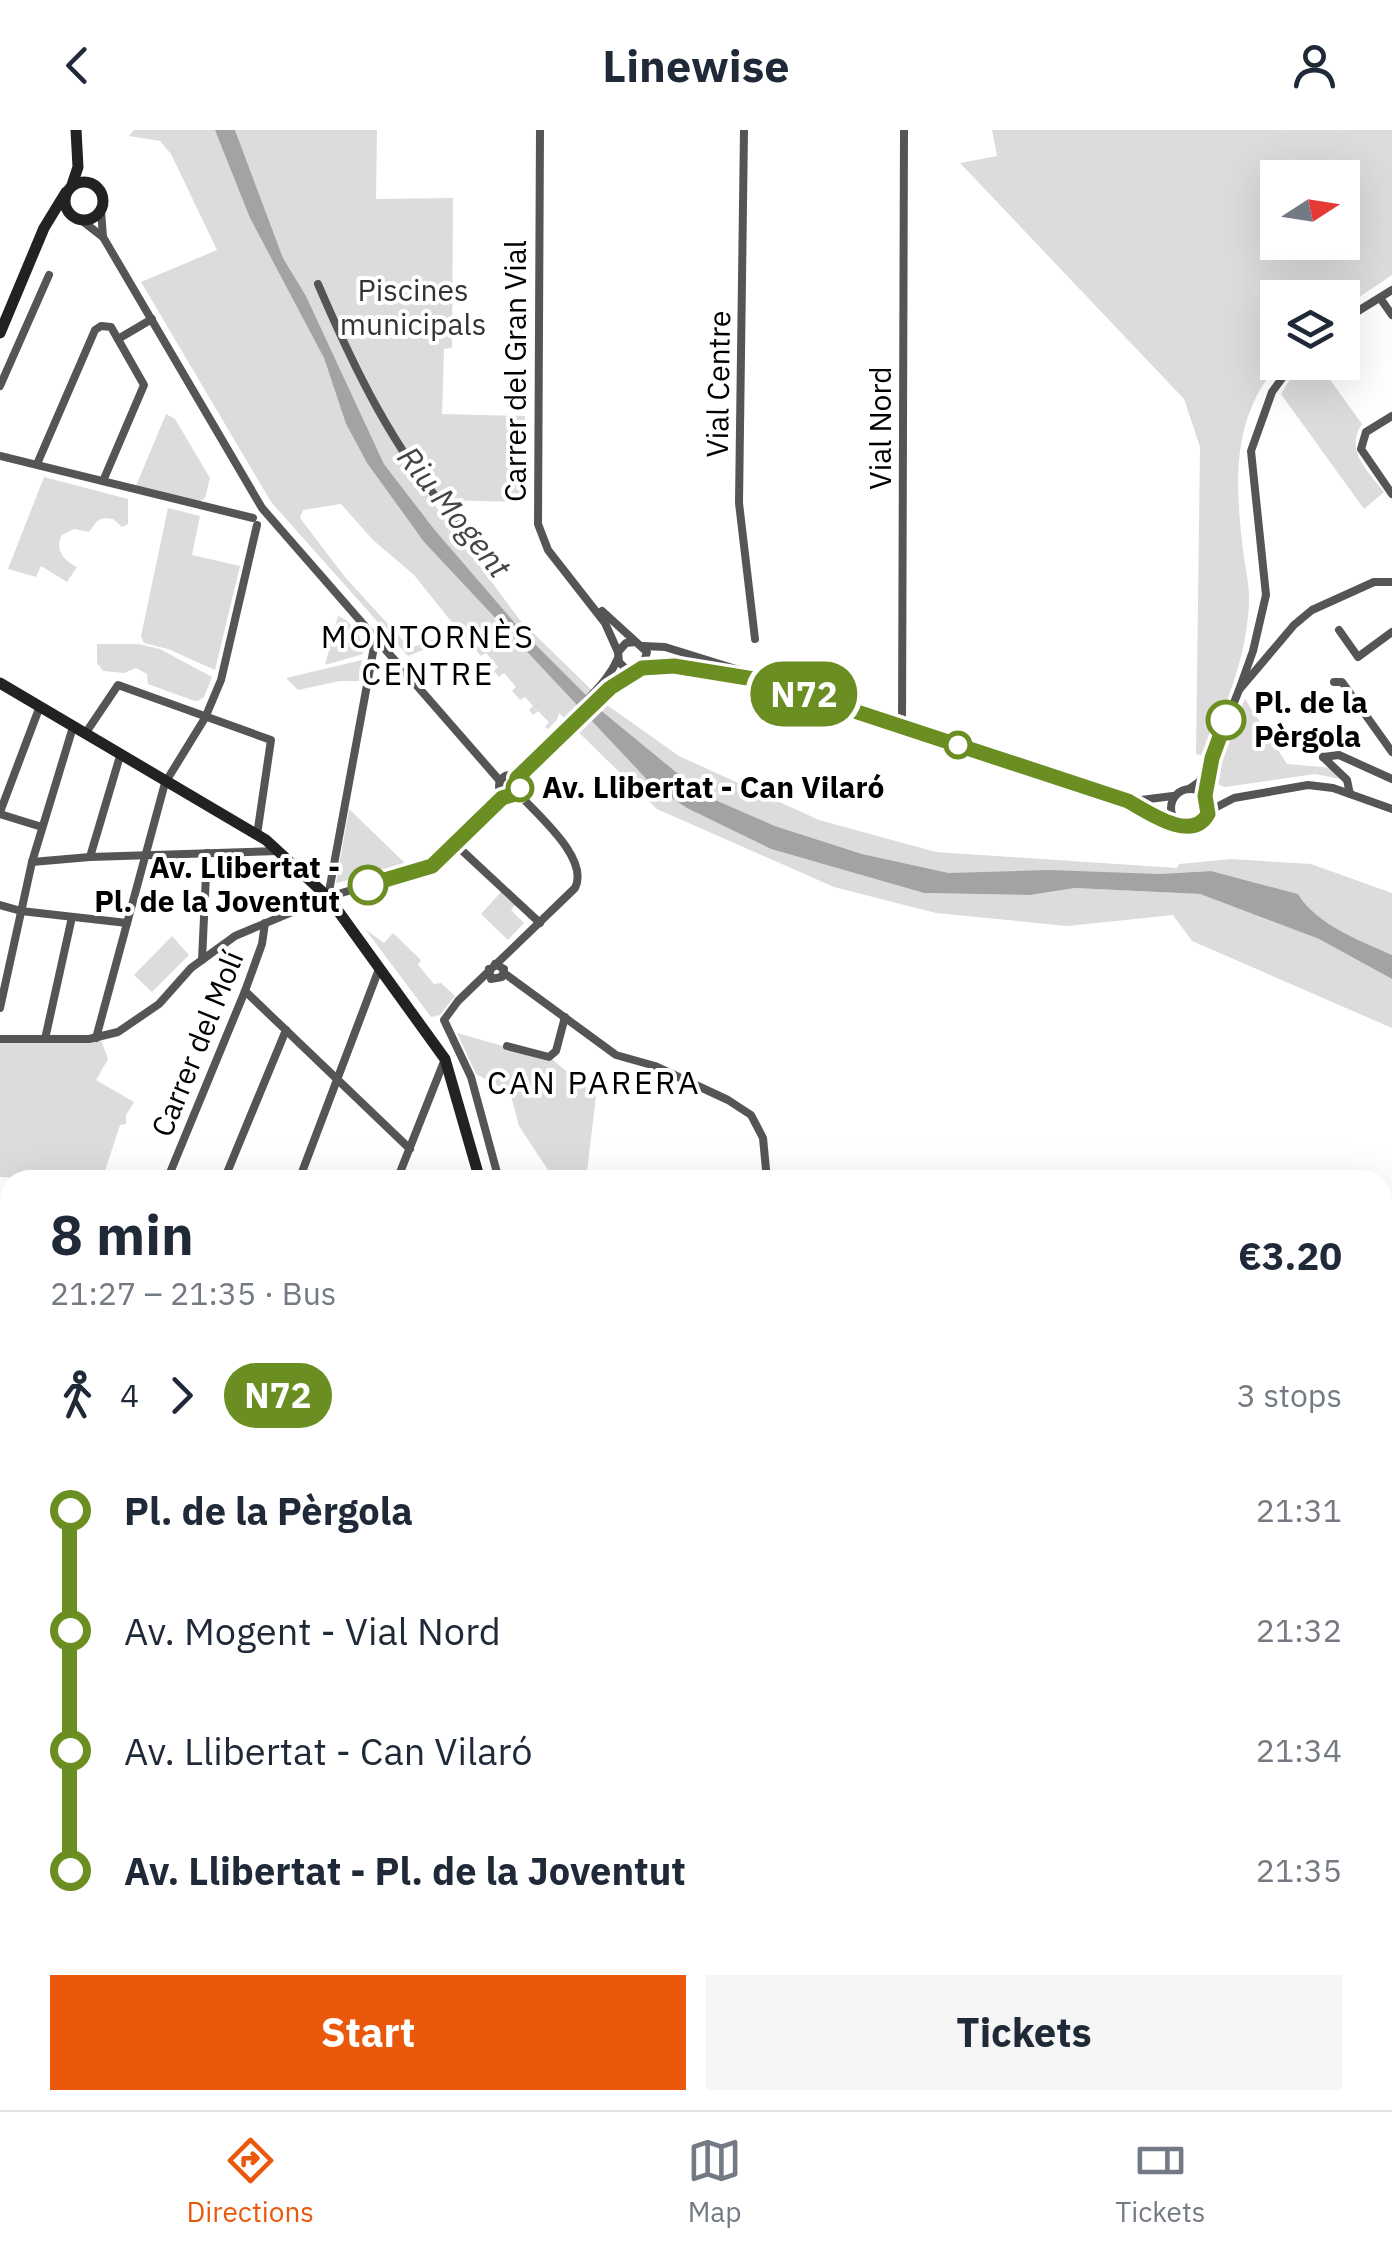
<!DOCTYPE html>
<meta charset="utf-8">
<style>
body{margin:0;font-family:"IBM Plex Sans",sans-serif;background:#f6f6f7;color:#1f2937;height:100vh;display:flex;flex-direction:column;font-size:38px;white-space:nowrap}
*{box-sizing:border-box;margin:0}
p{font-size:32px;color:#747a83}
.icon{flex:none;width:55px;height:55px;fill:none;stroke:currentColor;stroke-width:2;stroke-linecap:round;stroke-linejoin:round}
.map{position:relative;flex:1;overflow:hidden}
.panel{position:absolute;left:0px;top:1040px;width:1392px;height:940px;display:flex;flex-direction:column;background:#fff;border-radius:30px 30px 0 0;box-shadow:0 10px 40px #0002}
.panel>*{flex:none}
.badge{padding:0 20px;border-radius:32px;font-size:35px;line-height:65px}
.needle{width:65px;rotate:78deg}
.controls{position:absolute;left:1260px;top:30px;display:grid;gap:20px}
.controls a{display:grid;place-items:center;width:100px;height:100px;border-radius:0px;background:#fff;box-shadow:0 10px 40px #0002;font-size:50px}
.map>.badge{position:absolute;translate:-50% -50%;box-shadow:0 0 0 5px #fff}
.legs{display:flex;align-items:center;gap:15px;height:110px;padding:0 50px;font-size:32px}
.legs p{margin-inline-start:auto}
.overview{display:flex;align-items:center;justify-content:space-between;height:170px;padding:0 50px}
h1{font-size:55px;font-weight:700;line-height:75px}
.button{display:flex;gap:20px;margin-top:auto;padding:20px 50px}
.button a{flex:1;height:115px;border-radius:0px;background:#ea580c;color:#fff;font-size:40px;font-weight:700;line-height:115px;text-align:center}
.button a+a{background:#f6f6f7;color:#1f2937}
ul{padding:0 50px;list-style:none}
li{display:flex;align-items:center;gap:35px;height:120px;font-size:38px}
li i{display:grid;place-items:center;width:15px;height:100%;margin:0 12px;background:currentColor}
li i::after{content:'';width:25px;height:25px;margin:-12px;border:8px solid;border-radius:50%;background:#fff}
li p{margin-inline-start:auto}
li:first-child i{background:linear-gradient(#0000 50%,currentColor 0)}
li:last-child i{background:linear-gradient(currentColor 50%,#0000 0)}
header{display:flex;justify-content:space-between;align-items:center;height:130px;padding:0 50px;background:#fff;font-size:45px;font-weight:700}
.tab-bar{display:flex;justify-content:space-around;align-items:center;height:140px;border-top:2px solid #e0e1e3;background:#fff;font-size:28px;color:#747a83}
.tab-bar a{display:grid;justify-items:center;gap:5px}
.tab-bar .current{color:#ea580c}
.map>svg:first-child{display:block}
</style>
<header><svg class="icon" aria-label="back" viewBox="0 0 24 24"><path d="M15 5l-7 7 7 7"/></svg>Linewise<svg class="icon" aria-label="person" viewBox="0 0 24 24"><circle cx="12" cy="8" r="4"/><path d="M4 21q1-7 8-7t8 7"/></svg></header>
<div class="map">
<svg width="1392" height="1980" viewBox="0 0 1392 1980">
<rect width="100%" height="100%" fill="#fff"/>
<g fill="#dcdcdc" fill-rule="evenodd">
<path d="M134 0H215L324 228 346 294 367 333 424 412 651 654 688 678 771 719 924 763 1030 765 1075 758 1200 764 1319 809 1392 849V898L1192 811 1173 785 1068 796 936 783 834 757 657 679 559 583 557 590 548 599 545 597 549 592 538 581 533 585 529 580 533 576 525 567 520 570 512 561 516 557 504 543 499 547 494 541 498 537 486 523 481 526 462 504 408 526 271 372 141 152 217 120 171 24 160 11 129 6ZM341 374 373 410 414 445 458 500 416 516H408L345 447 300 388 303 380Z"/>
<path d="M235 0H377L376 69 453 68 452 218 444 219 442 284 525 286V372L443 370 421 356 519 489 607 575 679 626 819 690 936 722 1177 738 1179 734 1231 729 1311 734 1392 763V825C1359 810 1317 795 1298 764L1211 741 1159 744 949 743 862 724 775 696 704 665 604 583 521 500 434 399 384 334 306 166 283 128Z"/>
<path d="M992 0H1392V145L1343 178 1342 168H1278L1279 233C1231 289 1235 351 1243 420 1245 437 1250 456 1249 473 1247 527 1225 578 1204 626L1196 624 1200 317 1184 269 960 33 997 26ZM1278 48H1342V112H1278Z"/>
<path d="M1300 233H1318L1362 294C1344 320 1368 341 1384 362L1364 379 1281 264Z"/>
<path d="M166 284 175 289 210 348 205 368 199 372 136 356Z"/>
<path d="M44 347 128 369V394L122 397 113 389C97 386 97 392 89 402L74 399 62 405C54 419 64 431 77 437L67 452 41 436 36 447 8 439Z"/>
<path d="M168 378 200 386 192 425 240 436 215 540 168 519 144 513 141 506Z"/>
<path d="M338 486C352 491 364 509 363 524L325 535Z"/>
<path d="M97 514H138L160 519 212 547 204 567 198 571 192 570 148 554 147 544 136 538 124 543 103 541 97 533Z"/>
<path d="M362 530 359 551H340L298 560 286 548Z"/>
<path d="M1245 569 1287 634 1333 638 1341 649 1315 644 1225 657 1217 654 1215 635Z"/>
<path d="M349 679 408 736 336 753Z"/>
<path d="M501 762 515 775 511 780 524 793 508 810 481 784Z"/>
<path d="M365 799 384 813 393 803 421 830 418 835 434 854 441 853 455 866 440 885 431 887Z"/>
<path d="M172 806 189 825 152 862 134 845Z"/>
<path d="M457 903 553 930 596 966 586 1050 554 1049 519 996 510 962 476 944Z"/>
<path d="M100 907 108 929 96 950 134 972 126 985V994L120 995 102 1050H71L56 1044 54 1050 0 1047V909Z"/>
<path d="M10 1811 12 1970 0 1979V1916L6 1902 1 1856 5 1822Z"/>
<path d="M595 1970H888L884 1980H644Z"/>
</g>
<path fill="#a3a3a3" d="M215 0H235L283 128 306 166 384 334 434 399 521 500 604 583 704 665 775 696 862 724 949 743 1048 740 1159 744 1211 741 1298 764C1317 795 1359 810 1392 825V849L1319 809 1200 764 1075 758 1030 765 924 763 771 719 687 678 651 654 424 412 367 333 346 294 324 228 250 88Z"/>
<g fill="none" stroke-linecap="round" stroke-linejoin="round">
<g stroke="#555" stroke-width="8">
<path d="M540 0 538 394 548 420 605 493 618 522"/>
<path d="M744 0 739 373 755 509"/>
<path d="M101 80 103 107"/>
<path d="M81 90 103 107 262 378 500 651"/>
<path d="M318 154C353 236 394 322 454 388H462"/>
<path d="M1380 168 1392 185"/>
<path d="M1342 191 1392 160"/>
<path d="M118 209 152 189"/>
<path d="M0 256 49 145"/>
<path d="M1392 286 1366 302 1361 319 1392 364"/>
<path d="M0 326 253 388"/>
<path d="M37 334 95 200 101 196 111 197 144 255 103 351"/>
<path d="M602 481 647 522 642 538 628 541 619 532 618 522 626 513 636 512"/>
<path d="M1339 500 1358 527 1392 502"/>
<path d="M643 516 665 517 752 544 1128 671 1179 694"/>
<path d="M642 538 696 537 746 548"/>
<path d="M1334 552H1342L1392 622"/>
<path d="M1239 560 1253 521 1266 465 1251 321 1272 262 1294 232"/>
<path d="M569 596C579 571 605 559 618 528"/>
<path d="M902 596 904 0"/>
<path d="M85 604 118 555 271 610 257 705"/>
<path d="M1323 627 1339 625 1392 649"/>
<path d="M1323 627 1347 650 1350 664"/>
<circle cx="510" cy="656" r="11"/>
<path d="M517 648 610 558 635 541"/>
<circle cx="1190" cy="678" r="19"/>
<path d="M1189 659 1199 652 1208 637"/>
<path d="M1205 666 1212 628 1239 560 1294 495 1312 480 1374 452H1392"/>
<path d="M1133 671 1173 666"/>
<path d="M1209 681 1234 668 1308 655 1333 658 1392 679"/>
<path d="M0 682 40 576"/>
<path d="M0 684 42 697"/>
<path d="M455 714 540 793"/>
<path d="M90 727 120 626"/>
<path d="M32 732 90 727 279 721"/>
<path d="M328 767 376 506"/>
<path d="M0 775 21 781 127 793"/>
<path d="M202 830 207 723"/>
<path d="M489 839 491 849 502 847 504 839 495 834"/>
<path d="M504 843 616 925 655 936 728 970 751 985 763 1008 767 1050"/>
<path d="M245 861 410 1019"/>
<path d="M0 878 32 732 73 597"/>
<path d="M96 908 165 653 205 588 221 550 257 395"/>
<path d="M0 909H89L118 902 159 874 191 838 235 806 328 767 432 736 504 666"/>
<path d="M45 909 72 787"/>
<path d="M507 916 549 927 556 921 565 887"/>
<path d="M45 1050 47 1044"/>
<path d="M167 1050 245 861 262 814 265 793"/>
<path d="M224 1050 286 900"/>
<path d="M299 1050 379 839"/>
<path d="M397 1050 445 929"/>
<path d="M499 1050 471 947 444 890 458 871 575 758C590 728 537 685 518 663"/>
<path d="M0 1143 10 1145"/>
<path d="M0 1239 10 1241"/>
<path d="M0 1486 10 1489"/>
<path d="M1382 1950 1392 1954"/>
<path d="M216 1970 227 1980"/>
<path d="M576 1970 641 1980"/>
<path d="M1207 1970 1220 1980"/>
<path d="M157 1980 162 1970"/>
<path d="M339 1980 354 1970"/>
<path d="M821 1980 835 1970"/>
<path d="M1319 1980 1323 1970"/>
</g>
<g stroke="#222" stroke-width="11">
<circle cx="84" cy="71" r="19"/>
<path d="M72 55 78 37 76 0"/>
<path d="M0 203 44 98 66 62"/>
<path d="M0 553 266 710 328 767 445 929 480 1050"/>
<path d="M1176 1970 1193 1980"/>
</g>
</g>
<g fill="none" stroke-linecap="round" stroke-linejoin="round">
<defs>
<path id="line-1" d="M368 755 432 736 502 668 518 663 520 654 517 648 610 558 642 538 674 536 760 550 1128 671C1149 683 1192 713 1208 684L1205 666 1212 628 1226 590"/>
</defs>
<use href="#line-1" stroke="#fff" stroke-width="22"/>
<use href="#line-1" stroke="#6b8e23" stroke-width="15"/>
</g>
<g fill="#fff" stroke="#6b8e23" stroke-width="5">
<circle cx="1226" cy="590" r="18"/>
<circle cx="958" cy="615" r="12"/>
<circle cx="520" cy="658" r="12"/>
<circle cx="368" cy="755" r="18"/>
</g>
<g text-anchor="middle" stroke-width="8" stroke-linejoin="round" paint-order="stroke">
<g font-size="30" fill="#333" stroke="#fff">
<text x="413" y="171">Piscines<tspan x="413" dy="34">municipals</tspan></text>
</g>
<g font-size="30" fill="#000" stroke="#fff">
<text transform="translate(516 241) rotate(-90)" y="10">Carrer del Gran Vial</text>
<text transform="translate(719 254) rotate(-89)" y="10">Vial Centre</text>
<text transform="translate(881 298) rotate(-90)" y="10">Vial Nord</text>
<text transform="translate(198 914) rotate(-68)" y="10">Carrer del Molí</text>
</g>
<g font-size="30" font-weight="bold" fill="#000" stroke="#fff" text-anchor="start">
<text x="1254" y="583">Pl. de la<tspan x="1254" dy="34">Pèrgola</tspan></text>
<text x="542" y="668">Av. Llibertat - Can Vilaró</text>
<text x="340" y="748" text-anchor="end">Av. Llibertat -<tspan x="340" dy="34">Pl. de la Joventut</tspan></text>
</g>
<g font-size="32" font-style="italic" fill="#444" stroke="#fff">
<text transform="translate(454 382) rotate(51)" y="11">Riu Mogent</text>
</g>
<g font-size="32" letter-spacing="2.5" fill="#000" stroke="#fff">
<text x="428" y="518">MONTORNÈS<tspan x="428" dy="37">CENTRE</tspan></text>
<text x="594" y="964">CAN PARERA</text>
</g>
</g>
</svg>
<div class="controls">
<a><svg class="needle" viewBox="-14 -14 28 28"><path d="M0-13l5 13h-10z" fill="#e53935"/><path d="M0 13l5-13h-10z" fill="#747a83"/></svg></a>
<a><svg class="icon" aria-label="layers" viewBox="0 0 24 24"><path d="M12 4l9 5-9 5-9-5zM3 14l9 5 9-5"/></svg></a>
</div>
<b class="badge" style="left:804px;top:564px;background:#6b8e23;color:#fff">N72</b>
<section class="panel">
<div class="overview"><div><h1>8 min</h1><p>21:27 – 21:35 · Bus</p></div><b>€3.20</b></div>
<div class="legs"><svg class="icon" aria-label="walk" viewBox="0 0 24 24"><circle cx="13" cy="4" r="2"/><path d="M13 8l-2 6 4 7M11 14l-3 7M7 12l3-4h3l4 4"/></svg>4<svg class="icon" aria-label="forward" viewBox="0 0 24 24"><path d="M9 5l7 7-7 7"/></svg><b class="badge" style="background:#6b8e23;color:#fff">N72</b><p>3 stops</p></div>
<ul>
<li><i style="color:#6b8e23"></i><b>Pl. de la Pèrgola</b><p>21:31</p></li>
<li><i style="color:#6b8e23"></i><span>Av. Mogent - Vial Nord</span><p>21:32</p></li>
<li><i style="color:#6b8e23"></i><span>Av. Llibertat - Can Vilaró</span><p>21:34</p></li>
<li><i style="color:#6b8e23"></i><b>Av. Llibertat - Pl. de la Joventut</b><p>21:35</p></li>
</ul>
<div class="button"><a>Start</a><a>Tickets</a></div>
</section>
</div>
<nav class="tab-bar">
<a class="current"><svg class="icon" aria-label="directions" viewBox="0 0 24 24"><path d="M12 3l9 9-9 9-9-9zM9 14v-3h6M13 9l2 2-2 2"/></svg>Directions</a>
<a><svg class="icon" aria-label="map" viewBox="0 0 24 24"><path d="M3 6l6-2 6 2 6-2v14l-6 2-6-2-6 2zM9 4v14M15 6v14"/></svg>Map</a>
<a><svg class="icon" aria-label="tickets" viewBox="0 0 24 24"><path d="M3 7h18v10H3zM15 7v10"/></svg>Tickets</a>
</nav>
